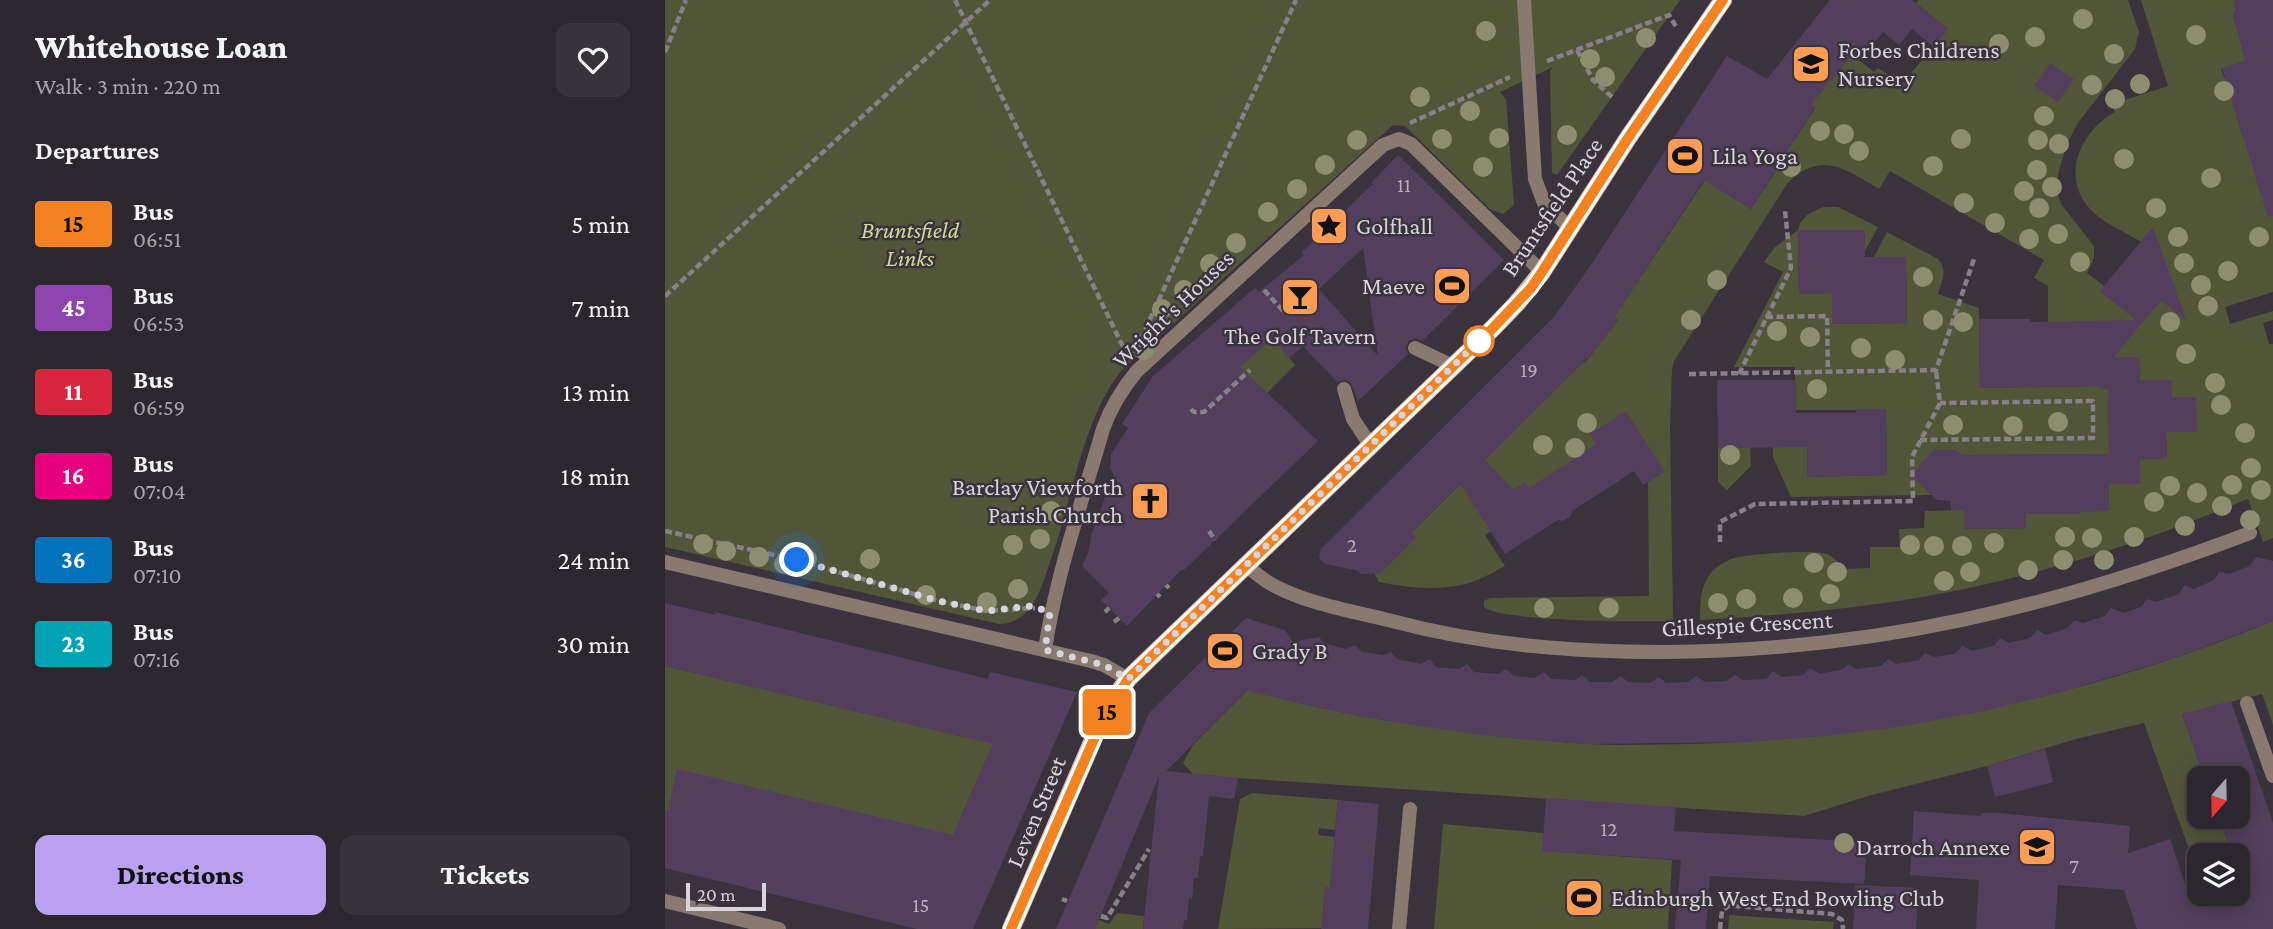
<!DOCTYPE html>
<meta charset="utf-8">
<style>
body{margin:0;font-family:"Crimson Pro",serif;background:#38323a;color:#f1f3f6;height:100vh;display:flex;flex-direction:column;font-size:26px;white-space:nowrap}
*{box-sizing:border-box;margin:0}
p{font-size:23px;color:#a6a5aa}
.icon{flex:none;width:38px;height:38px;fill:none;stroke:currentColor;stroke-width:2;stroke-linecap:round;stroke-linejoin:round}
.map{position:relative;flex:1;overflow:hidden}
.details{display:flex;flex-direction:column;background:#2c262e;width:665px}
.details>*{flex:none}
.badge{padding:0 14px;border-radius:5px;font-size:24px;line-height:46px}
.needle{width:46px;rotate:200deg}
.controls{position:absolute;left:1522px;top:766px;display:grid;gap:14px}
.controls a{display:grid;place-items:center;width:63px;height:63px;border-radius:14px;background:#2c262e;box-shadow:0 4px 18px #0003,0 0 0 2px #48434a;font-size:35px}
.scale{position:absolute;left:21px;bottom:18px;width:80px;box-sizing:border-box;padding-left:7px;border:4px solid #d8d4db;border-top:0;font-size:19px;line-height:24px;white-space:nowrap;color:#d8d4db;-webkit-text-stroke:5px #3a333d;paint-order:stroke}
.you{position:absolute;width:35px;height:35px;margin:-18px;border:5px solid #fff;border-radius:50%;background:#1a73e8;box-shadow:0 0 0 10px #1a73e833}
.map>.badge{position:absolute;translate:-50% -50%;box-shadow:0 0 0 4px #fff}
h2{padding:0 35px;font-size:26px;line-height:63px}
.round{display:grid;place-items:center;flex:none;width:74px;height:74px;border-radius:14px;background:#38323a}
.headline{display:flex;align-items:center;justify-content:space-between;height:119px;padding:0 35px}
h1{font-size:33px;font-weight:800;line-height:52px}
.primary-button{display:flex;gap:14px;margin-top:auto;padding:14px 35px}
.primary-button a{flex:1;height:80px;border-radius:14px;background:#bca0f2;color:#111;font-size:28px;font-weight:800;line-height:80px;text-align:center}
.primary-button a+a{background:#38323a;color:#f1f3f6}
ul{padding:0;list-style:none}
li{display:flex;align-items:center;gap:21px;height:84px;padding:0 35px}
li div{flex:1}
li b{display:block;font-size:26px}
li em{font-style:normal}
li .badge{min-width:77px;font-weight:700;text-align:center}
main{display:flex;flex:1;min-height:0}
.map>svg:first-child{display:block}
</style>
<main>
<section class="details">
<div class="headline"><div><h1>Whitehouse Loan</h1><p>Walk · 3 min · 220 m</p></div><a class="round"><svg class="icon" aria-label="heart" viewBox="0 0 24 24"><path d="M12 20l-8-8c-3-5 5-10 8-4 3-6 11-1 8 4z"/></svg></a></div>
<h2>Departures</h2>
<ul>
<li><span class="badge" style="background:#f58220;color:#111">15</span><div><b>Bus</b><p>06:51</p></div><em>5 min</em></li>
<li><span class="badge" style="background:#8e44ad;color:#fff">45</span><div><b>Bus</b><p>06:53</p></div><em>7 min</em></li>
<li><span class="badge" style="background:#d7263d;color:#fff">11</span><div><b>Bus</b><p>06:59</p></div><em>13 min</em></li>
<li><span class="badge" style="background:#e6007e;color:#fff">16</span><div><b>Bus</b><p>07:04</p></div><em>18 min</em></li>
<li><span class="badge" style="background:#0072bc;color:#fff">36</span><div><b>Bus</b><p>07:10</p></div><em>24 min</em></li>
<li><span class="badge" style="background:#00a3b4;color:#fff">23</span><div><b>Bus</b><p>07:16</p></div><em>30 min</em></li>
</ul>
<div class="primary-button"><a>Directions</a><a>Tickets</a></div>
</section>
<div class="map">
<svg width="1608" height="929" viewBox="0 0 1608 929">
<rect width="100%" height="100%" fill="#3a333d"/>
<g fill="#525638">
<path d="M0 0H1015L892 175 887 173 885 71 888 67 835 92 841 99 849 205 838 214 825 209 740 126 728 125 457 370C417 418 407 503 385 562 380 577 375 594 366 607 357 618 347 624 334 624L0 547Z"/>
<path d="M1253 0H1463L1474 32 1470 49 1412 124 1401 147 1393 174 1392 193 1396 204 1429 246V258L1422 273 1439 286 1436 291 1476 324 1496 300 1509 310 1508 286 1488 228 1476 242C1460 232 1438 223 1425 209 1395 177 1416 130 1450 112L1447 104 1503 86 1476 0H1569L1571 9 1568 16 1572 28 1581 41 1577 48 1581 61 1556 69 1560 79 1574 74 1571 115 1579 139 1593 135 1590 175 1597 197 1608 194V292L1560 307 1565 324 1608 311V320L1598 323 1604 344H1608V538L1598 542 1583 499C1477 543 1366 579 1252 598 1180 610 1108 616 1035 620 1035 604 1035 586 1046 573 1052 566 1060 561 1069 558 1085 554 1148 549 1162 554 1169 557 1174 563 1178 569L1205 568V547H1235L1234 529 1259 528 1260 511 1299 510 1300 529 1361 528V512L1444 511V484H1475V459L1502 458 1501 432H1531V397H1507L1506 380H1475L1474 357H1442L1383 322V286L1369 278 1379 260 1225 171 1214 189C1181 169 1155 149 1122 184L1009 361 1007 370 1005 427 1008 621C978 622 837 622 819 607V601L825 598 984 596 983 482 1000 471 925 434 932 444 864 489 860 483 844 493 826 531 820 535 840 566C830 571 820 577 810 581 779 592 745 588 714 582L708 571 908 372 915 360 919 363 928 353 941 328 945 331 953 320 949 317 1040 180 1086 209 1110 172 1087 157 1118 134 1129 141 1150 108 1146 105 1147 23 1209 72 1213 68 1237 84 1283 29 1251 3Z"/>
<path d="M1158 207H1173L1213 227 1200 251 1199 230H1133L1134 294 1167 293 1168 324 1242 323 1241 257H1209L1222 232 1273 259C1283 271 1277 280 1273 294L1314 308 1315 388 1435 386V389H1443L1444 454 1307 455V464L1291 450H1270L1257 485 1266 495 1126 497 1108 457V447H1142L1143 477 1222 475 1221 410H1131L1130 367H1069L1118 272 1099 262 1109 248 1133 230 1135 223 1142 215Z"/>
<path d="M608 338 630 365 602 393 521 413Z"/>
<path d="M1085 447 1086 466 1062 490 1053 482V448Z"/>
<path d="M1608 621V725L1597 694 1517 714 1540 779H1535V817H1554L1568 856H1535V880L1479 723 1411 739 1322 766 1203 796 1139 816 573 778 528 774 518 763 528 745 584 689C661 713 742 725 822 733 855 737 889 742 922 744 957 746 992 744 1027 744 1226 738 1424 697 1608 621Z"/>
<path d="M0 666 299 737 341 732 326 749 297 814 293 837 3 811 0 810Z"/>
<path d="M587 793 673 800 670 830 654 828 653 835 670 837 665 887H660L658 908 662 928 553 929 575 799Z"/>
<path d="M778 824 878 833V851L1007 860 1003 929H769Z"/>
<path d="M452 913 479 916 478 929H430L434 920 444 924Z"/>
<path d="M1064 915 1169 922 1168 929H1063Z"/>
</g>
<g fill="#533f5d" fill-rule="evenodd">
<path d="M1165 0H1247L1283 29 1269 47 1247 29 1234 45 1218 32 1202 52 1194 46 1146 105 1150 107 1086 209 1039 180 949 317 953 320 929 352 820 460 849 490 860 483 864 488 932 444 925 434 961 411 1000 472 978 485 969 471 907 511 906 516 898 521 893 520 840 554 795 484 746 533 751 538 716 573 695 574 694 571 660 564 654 558 656 549 889 317 928 262 1062 56 1102 79Z"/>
<path d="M1569 0H1608V216L1603 217 1557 68 1581 61 1568 16 1571 9Z"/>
<path d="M1385 63 1409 79 1393 102 1369 86Z"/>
<path d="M733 155 839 260 757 341 750 338 744 341 740 348 743 354 693 401 686 383 681 380 672 382 638 346 624 358 608 338 575 367 653 441 519 570H516L462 626 436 600 444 593 417 566 424 550 426 536 442 492 452 482 445 468 446 454 463 428 457 424 488 376 590 288 594 292 639 255 637 252 708 184 706 183ZM698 248 713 356 654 289Z"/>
<path d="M1488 227 1521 320 1496 300 1449 357H1474L1475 380H1507V397H1531L1532 432H1501L1502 458 1475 459V484H1444V511H1416V514H1361V528L1299 529V510H1286L1285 501 1272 500 1246 475 1269 449 1291 450 1297 455 1444 454 1443 389H1435V386L1315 388 1314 319H1365V322L1471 320 1435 291Z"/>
<path d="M1133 230H1200V257H1241L1242 323 1167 324V293L1134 294Z"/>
<path d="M1052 380H1130L1131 413H1191V409H1221L1222 475 1142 477V447L1053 448Z"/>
<path d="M1591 557 1608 561V621L1510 658 1399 691 1319 711 1239 726 1161 736 1081 742 922 744 841 738 761 727 683 714 587 692 584 689 501 771 573 778 569 799 544 796 538 856H535L533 878H529L527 899 524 898 522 920H519L518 929H478L494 776 430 929H391L484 713 581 618 620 630 628 642 654 637 659 643 680 649 690 645 697 652 719 655 726 652 732 659 756 664 765 659 771 667 794 669 802 664 809 672 833 674 841 669 849 676 870 678 879 672 886 679 910 680 917 675 925 682H947L956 676 963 682 985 683 994 677 1001 683 1023 682 1031 676 1040 682 1061 681 1070 675 1078 680 1101 679 1108 671 1116 677 1138 675 1145 668 1155 674 1178 669 1184 664 1191 669 1216 666 1223 659 1232 664 1254 660 1260 653 1269 657 1290 654 1297 646 1307 651 1329 646 1335 638 1344 643 1365 638 1372 630 1381 635 1403 628 1409 620 1418 623 1440 616 1446 608 1459 613 1476 607 1482 599 1491 602 1514 594 1519 585 1529 589 1549 580 1554 572 1564 574 1585 566Z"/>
<path d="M0 603 50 615V612L323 679 325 672 412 692 308 929H252L0 868V810L3 811 12 769 288 835 328 744 0 666Z"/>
<path d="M1566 701 1608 823V929H1472L1459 890 1393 885 1390 929H1311L1314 880 1245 875 1249 811 1315 816 1316 813H1334L1465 826 1463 853 1505 839 1523 893 1535 889V894H1573V878L1575 877 1573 856H1568L1554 817H1573V779H1540L1517 714Z"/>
<path d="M1380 749 1388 782 1330 797 1322 766Z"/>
<path d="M881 798 1011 807 1009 831 1202 842 1199 884 1045 876 1041 929H1010L1016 860 877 851Z"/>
<path d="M673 800 714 804 703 929H656L660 887H665Z"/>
<path d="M1190 885 1253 888 1251 929H1188Z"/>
</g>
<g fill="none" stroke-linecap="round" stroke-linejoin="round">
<g stroke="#868089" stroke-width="4.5" stroke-dasharray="7 3.5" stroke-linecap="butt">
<path d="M290 0 462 355"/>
<path d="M912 50 928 80 947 97"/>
<path d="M0 52 21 0"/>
<path d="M882 61 1004 15 1012 28"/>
<path d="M745 123 845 77"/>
<path d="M599 290 620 313 621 312"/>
<path d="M0 296 325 0"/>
<path d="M1101 317 1162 316 1163 373"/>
<path d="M476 339 631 0"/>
<path d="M1024 374 1271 370 1309 259"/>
<path d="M1074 374 1126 268 1120 211"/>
<path d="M526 409 529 412H539L585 370"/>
<path d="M1255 440 1428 438V401L1275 403"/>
<path d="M0 531 132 560 273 601 322 611 370 608"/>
<path d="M544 531 550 540"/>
<path d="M1055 542V522L1090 504 1248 501 1247 457 1275 403 1271 370"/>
<path d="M501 585 504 588"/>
<path d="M492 594 495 597"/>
<path d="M440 612 444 608"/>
<path d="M449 622 454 618"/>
<path d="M397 899 402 901"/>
<path d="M436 916 442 918 484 849"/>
<path d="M1055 929 1057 911 1063 906H1070L1167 914 1177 920 1178 929"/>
</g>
<g stroke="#89796f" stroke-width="14">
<path d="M750 348 788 366"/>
<path d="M679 389 688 419 706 446"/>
</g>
<g stroke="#89796f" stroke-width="14">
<path d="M859 0 870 179 879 203 905 228"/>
<path d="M0 562 426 661 439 665 463 679"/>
<path d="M581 565C589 572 597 579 606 584 642 604 688 611 727 621 817 645 907 652 999 652 1208 651 1390 607 1585 533"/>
<path d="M380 650C391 574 417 503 438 429 446 407 457 389 472 371L718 145 734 139 746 144 877 272"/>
<path d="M1582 703 1608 776"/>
<path d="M0 901 114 929"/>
<path d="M734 929 745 809"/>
</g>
<path stroke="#dcbba6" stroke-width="18" d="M346 929 431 733 448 700 463 679 828 328 852 303 877 272 963 138 1058 0"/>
</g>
<g fill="#8c8e6f">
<circle cx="1418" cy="19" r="10"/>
<circle cx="821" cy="31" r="10"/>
<circle cx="1531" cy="35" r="10"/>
<circle cx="1370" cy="37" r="10"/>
<circle cx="981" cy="38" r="10"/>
<circle cx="1334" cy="44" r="10"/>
<circle cx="1449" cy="54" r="10"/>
<circle cx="925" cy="59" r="10"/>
<circle cx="940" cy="77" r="10"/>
<circle cx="1475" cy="84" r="10"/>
<circle cx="1427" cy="85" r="10"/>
<circle cx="1559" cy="91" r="10"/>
<circle cx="755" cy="97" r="10"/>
<circle cx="1450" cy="99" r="10"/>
<circle cx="805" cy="111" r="10"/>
<circle cx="1379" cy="116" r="10"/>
<circle cx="1155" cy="131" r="10"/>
<circle cx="1179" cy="134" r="10"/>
<circle cx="902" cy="135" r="10"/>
<circle cx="834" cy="138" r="10"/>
<circle cx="777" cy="139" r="10"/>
<circle cx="1296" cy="139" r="10"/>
<circle cx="692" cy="140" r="10"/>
<circle cx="1373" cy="140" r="10"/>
<circle cx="1394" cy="144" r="10"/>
<circle cx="1194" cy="151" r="10"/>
<circle cx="1459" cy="159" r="10"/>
<circle cx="660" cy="165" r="10"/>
<circle cx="1268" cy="166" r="10"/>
<circle cx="818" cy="167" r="10"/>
<circle cx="1126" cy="167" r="10"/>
<circle cx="1372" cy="170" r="10"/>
<circle cx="1546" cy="178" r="10"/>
<circle cx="1387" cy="187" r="10"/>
<circle cx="632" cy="189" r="10"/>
<circle cx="1359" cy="191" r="10"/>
<circle cx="1299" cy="203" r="10"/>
<circle cx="1374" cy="208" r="10"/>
<circle cx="1491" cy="208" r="10"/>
<circle cx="603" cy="212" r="10"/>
<circle cx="1330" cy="223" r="10"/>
<circle cx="1393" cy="234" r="10"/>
<circle cx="1513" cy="237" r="10"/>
<circle cx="1594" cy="237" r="10"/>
<circle cx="1364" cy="239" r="10"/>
<circle cx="571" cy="243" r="10"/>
<circle cx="1415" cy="262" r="10"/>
<circle cx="1519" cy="263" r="10"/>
<circle cx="545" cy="264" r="10"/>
<circle cx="1563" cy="271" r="10"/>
<circle cx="1258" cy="277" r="10"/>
<circle cx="1052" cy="280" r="10"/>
<circle cx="1536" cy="285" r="10"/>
<circle cx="519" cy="290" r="10"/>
<circle cx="1543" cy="306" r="10"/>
<circle cx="497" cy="309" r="10"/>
<circle cx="1026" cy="320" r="10"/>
<circle cx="1268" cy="320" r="10"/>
<circle cx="1298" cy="322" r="10"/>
<circle cx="1505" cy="322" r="10"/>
<circle cx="1112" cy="331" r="10"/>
<circle cx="1145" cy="337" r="10"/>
<circle cx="1196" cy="348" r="10"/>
<circle cx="479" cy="350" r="10"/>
<circle cx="1521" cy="354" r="10"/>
<circle cx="1230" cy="360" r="10"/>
<circle cx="1550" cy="383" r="10"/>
<circle cx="1152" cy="389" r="10"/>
<circle cx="1556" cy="405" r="10"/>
<circle cx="1393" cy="422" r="10"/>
<circle cx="922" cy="423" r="10"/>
<circle cx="1288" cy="425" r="10"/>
<circle cx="1348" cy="426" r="10"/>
<circle cx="1580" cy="433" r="10"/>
<circle cx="878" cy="445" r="10"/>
<circle cx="910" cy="448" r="10"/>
<circle cx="1065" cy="455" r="10"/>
<circle cx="1586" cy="468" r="10"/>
<circle cx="1567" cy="485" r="10"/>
<circle cx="1505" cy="486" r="10"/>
<circle cx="1596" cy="490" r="10"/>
<circle cx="1532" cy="493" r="10"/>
<circle cx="1489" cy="502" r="10"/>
<circle cx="1557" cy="506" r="10"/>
<circle cx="386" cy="511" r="10"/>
<circle cx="1585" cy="520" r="10"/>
<circle cx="1520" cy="526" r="10"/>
<circle cx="1400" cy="537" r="10"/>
<circle cx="1469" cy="537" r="10"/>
<circle cx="1427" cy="538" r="10"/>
<circle cx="375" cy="539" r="10"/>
<circle cx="1329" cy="543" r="10"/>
<circle cx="38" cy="544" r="10"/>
<circle cx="348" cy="545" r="10"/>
<circle cx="1245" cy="545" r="10"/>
<circle cx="1269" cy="546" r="10"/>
<circle cx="1297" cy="546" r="10"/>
<circle cx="61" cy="551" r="10"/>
<circle cx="94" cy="557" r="10"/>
<circle cx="142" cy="559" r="10"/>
<circle cx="205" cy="559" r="10"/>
<circle cx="1398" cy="560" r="10"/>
<circle cx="1439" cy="560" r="10"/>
<circle cx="1149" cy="563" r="10"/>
<circle cx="119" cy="564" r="10"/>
<circle cx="1363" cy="570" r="10"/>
<circle cx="1172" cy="572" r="10"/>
<circle cx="1305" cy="572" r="10"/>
<circle cx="1279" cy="581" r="10"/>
<circle cx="353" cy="589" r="10"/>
<circle cx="1165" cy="594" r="10"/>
<circle cx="261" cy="595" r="10"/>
<circle cx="1128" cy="598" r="10"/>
<circle cx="1081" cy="599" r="10"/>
<circle cx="322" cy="602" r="10"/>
<circle cx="1053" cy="603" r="10"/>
<circle cx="879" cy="608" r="10"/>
<circle cx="944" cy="608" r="10"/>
<circle cx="1179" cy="843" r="10"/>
</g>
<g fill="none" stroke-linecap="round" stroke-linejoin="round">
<defs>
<path id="line" d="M346 929 436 723 463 679 828 328 866 288 877 272 963 138 1058 0"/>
</defs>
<use href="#line" stroke="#fff" stroke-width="16"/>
<use href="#line" stroke="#f58220" stroke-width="10"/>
<path stroke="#d8d4db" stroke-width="7" stroke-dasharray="0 12.6" d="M132 560 274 601 322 611 366 606 385 612 380 650 439 665 463 679 814 341"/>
</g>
<defs>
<symbol id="school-square" viewBox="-11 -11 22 22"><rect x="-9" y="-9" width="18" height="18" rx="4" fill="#fd9d54" stroke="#3a333d"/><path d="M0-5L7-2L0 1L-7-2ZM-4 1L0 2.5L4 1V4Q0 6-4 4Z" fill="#111"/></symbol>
<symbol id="stadium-square" viewBox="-11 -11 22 22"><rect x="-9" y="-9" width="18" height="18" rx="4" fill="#fd9d54" stroke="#3a333d"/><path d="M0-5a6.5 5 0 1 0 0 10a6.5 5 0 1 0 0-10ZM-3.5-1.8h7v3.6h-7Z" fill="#111"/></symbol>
<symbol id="sight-square" viewBox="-11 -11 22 22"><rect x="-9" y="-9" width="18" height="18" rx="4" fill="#fd9d54" stroke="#3a333d"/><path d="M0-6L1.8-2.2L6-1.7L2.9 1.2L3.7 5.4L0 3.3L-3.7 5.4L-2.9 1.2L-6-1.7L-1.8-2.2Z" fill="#111"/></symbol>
<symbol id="bar-square" viewBox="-11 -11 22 22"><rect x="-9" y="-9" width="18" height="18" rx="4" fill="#fd9d54" stroke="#3a333d"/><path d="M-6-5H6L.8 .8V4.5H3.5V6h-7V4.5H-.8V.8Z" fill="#111"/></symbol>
<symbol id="church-square" viewBox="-11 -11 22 22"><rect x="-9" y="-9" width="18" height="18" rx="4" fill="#fd9d54" stroke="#3a333d"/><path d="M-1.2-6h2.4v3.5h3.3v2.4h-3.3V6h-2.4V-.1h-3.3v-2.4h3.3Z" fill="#111"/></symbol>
</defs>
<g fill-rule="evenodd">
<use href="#school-square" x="1124" y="42" width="44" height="44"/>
<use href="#stadium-square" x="998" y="134" width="44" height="44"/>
<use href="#sight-square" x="642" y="204" width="44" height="44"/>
<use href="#stadium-square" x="765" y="264" width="44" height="44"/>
<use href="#bar-square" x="613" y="275" width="44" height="44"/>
<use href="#church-square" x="463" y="479" width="44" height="44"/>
<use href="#stadium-square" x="538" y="629" width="44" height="44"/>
<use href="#school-square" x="1350" y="825" width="44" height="44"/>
<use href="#stadium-square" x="897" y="876" width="44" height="44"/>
</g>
<circle fill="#fff" stroke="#f58220" stroke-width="3.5" cx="814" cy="341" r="14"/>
<g text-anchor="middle" stroke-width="5" stroke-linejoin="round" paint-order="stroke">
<g font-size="21" fill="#b7afbc">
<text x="739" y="192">11</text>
<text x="864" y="377">19</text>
<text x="687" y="552">2</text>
<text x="944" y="836">12</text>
<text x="1409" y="873">7</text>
<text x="256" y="912">15</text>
</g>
<g font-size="24" fill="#d8d4db" stroke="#3a333d" text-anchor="start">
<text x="1173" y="58">Forbes Childrens<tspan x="1173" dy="28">Nursery</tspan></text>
<text x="1047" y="164">Lila Yoga</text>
<text x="691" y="234">Golfhall</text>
<text x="760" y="294" text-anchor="end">Maeve</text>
<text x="635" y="344" text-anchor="middle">The Golf Tavern</text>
<text x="458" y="495" text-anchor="end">Barclay Viewforth<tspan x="458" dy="28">Parish Church</tspan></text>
<text x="587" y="659">Grady B</text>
<text x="1345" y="855" text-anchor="end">Darroch Annexe</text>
<text x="946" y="906">Edinburgh West End Bowling Club</text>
</g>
<g font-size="24" fill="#d8d4db" stroke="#3a333d">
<text transform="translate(887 207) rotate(-56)" y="8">Bruntsfield Place</text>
<text transform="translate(508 309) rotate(-44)" y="8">Wright's Houses</text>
<text transform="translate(1082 624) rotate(-3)" y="8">Gillespie Crescent</text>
<text transform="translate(371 812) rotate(-67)" y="8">Leven Street</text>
</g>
<g font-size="24" font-style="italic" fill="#cfd998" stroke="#3a333d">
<text x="245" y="238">Bruntsfield<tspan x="245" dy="28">Links</tspan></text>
</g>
</g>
</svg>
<div class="controls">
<a><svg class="needle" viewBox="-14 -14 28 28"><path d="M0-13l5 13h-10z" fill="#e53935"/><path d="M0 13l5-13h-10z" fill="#a6a5aa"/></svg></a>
<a><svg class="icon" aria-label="layers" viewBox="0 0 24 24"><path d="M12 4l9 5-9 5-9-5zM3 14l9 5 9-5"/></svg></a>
</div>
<div class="scale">20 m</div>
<div class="you" style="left:132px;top:560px"></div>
<b class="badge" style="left:442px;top:712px;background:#f58220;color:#111">15</b>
</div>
</main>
